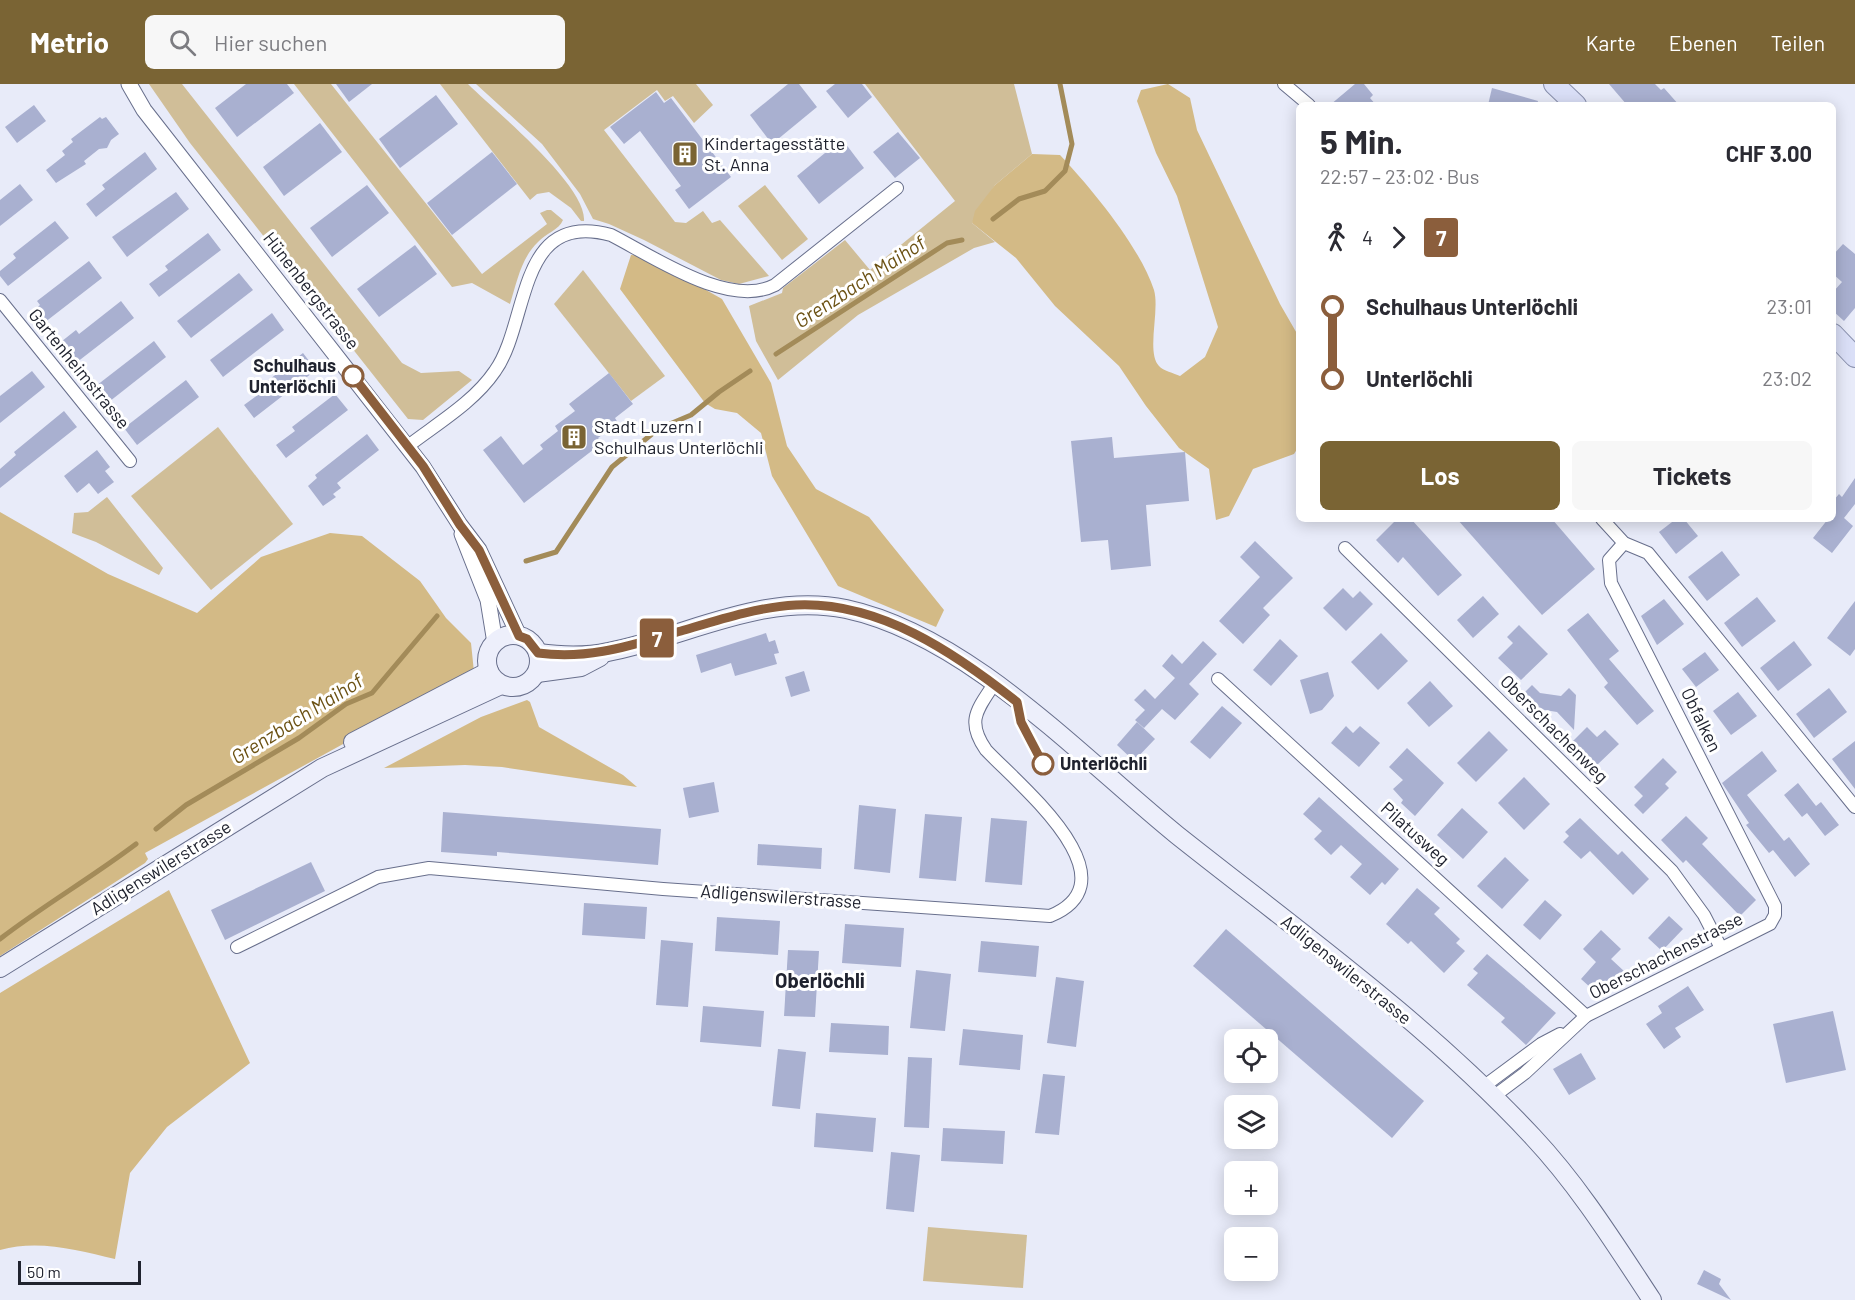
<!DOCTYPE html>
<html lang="de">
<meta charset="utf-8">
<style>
body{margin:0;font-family:Barlow,sans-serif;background:#f7f7f7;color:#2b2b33;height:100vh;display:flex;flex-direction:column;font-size:22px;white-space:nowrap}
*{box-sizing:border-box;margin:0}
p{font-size:20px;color:#7c7c81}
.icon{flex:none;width:33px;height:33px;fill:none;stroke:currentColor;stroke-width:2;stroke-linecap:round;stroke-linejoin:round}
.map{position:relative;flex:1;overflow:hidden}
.side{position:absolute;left:1296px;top:18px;width:540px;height:420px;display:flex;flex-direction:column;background:#fff;border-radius:9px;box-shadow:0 3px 15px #0003}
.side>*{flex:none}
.badge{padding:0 12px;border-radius:4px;font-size:21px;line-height:39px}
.controls{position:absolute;left:1224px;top:945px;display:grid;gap:12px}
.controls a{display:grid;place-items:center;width:54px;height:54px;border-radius:9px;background:#fff;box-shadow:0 3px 15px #0003;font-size:30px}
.scale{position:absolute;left:18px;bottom:15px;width:123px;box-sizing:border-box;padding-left:6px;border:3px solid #20232f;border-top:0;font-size:16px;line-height:21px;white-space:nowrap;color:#20232f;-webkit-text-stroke:4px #fff;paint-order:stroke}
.map>.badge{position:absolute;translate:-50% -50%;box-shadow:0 0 0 3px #fff}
.legs{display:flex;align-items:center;gap:9px;height:66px;padding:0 24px;font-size:20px}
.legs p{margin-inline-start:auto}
.head{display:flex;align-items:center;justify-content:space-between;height:102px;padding:0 24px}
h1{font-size:33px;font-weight:700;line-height:45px}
.cta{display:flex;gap:12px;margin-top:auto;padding:12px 24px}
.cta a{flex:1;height:69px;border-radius:9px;background:#7a6434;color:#fff;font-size:24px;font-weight:700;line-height:69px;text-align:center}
.cta a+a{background:#f7f7f7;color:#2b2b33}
ul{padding:0 24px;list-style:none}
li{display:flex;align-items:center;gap:21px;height:72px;font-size:22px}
li i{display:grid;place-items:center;width:9px;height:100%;margin:0 8px;background:currentColor}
li i::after{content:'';width:15px;height:15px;margin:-8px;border:4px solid;border-radius:50%;background:#fff}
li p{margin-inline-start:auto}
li:first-child i{background:linear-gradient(#0000 50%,currentColor 0)}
li:last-child i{background:linear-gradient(currentColor 50%,#0000 0)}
header{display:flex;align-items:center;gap:36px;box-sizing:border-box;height:84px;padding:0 30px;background:#7a6434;color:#fff}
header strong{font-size:28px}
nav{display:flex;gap:33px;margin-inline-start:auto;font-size:21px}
.search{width:420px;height:54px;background:#f7f7f7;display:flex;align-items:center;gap:15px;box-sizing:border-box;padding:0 21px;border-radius:9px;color:#7c7c81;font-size:22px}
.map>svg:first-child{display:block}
</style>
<header>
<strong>Metrio</strong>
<div class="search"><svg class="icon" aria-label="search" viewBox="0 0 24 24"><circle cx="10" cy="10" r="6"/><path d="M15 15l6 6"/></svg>Hier suchen</div>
<nav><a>Karte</a><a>Ebenen</a><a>Teilen</a></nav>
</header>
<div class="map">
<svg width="1855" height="1216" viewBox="0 0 1855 1216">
<rect width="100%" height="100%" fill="#e8ebf9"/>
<g fill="#d0be98">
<path d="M149 0H182L402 279 421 289 459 287 472 296 423 336 408 335 190 59Z"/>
<path d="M294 0H331L482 190 547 140 540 129 547 126H551L563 136C559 146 546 149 538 158 521 174 517 198 510 220L472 199 452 203Z"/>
<path d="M440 0H468C493 25 587 101 584 137H581L571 124 549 108 537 110 530 116Z"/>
<path d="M476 0H696L713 21 694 39 673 12 665 17 657 6 604 46 675 138 686 139 703 127 712 139 720 136 769 192 739 200 721 196 644 156 609 140 593 135 580 110 542 60Z"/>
<path d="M865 0H1014L1032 70 995 101 972 139 995 158 974 164 858 231 778 296 756 257 749 222 782 209 783 204 845 156 870 186 955 117Z"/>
<path d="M765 101 808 155 782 176 738 122Z"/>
<path d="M583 186 665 292 631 317 554 220Z"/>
<path d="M218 343 293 440 211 506 131 412Z"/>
<path d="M107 413 163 484 159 491 96 458 72 449 74 429 88 428Z"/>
<path d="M928 1143 1027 1151 1023 1204 923 1197Z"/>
</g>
<g fill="#d3ba86">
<path d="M1168 0 1190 14 1197 46 1280 220 1299 253V362L1294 370 1253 385 1229 432 1216 436 1209 385 1179 364 1146 322 1119 282 1055 222 1016 174 972 139 975 127 995 101 1032 70 1060 71C1091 104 1140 163 1154 206 1160 227 1146 268 1159 282 1163 287 1174 289 1180 292L1205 273 1218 243 1177 112 1156 69 1137 17 1141 6Z"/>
<path d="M631 171 646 172 722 215 771 299 787 362 816 405 869 433 944 526 936 543 838 502 772 392 761 349 737 329 715 325 705 319 620 205Z"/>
<path d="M0 428 108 490 197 529 261 473 330 449 362 452 420 497 446 534 471 559 474 588 145 769 148 775 145 779 0 872Z"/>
<path d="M527 616 530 618 539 643 623 691 637 703 502 683 465 681 384 684 481 633Z"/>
<path d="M169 806 250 979 167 1043 130 1089 115 1175C78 1166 38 1155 0 1166V909Z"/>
</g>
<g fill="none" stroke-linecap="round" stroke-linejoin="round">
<g stroke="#a38b59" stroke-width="5">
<path d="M993 135 1019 115 1045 107 1065 87 1072 60 1060 0"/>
<path d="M776 270 947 159 962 156"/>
<path d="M526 477 556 468 612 383 658 345 691 331 719 308 750 287"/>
<path d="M156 745 186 721 299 654 346 620 372 609 437 532"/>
<path d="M0 855C44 821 91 794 136 760"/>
</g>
</g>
<g fill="#a9b0d0">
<path d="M246 0H287L294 9 237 53 215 24Z"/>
<path d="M336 0H372L349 18Z"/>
<path d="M788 0H799L817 23 772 60 750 31Z"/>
<path d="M835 0H862L872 13 848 34 826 7Z"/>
<path d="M1355 0H1364L1373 11 1370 14 1376 21H1330Z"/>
<path d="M1609 0H1655L1661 6 1664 4 1679 21H1627Z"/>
<path d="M1492 4 1538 17 1537 21H1488Z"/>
<path d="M656 8 664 19 671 14 731 93 689 125 675 106 681 102 640 47 624 60 610 43Z"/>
<path d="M436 11 458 40 400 84 379 55Z"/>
<path d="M34 21 46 37 17 59 5 43Z"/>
<path d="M100 33 102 35 106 33 119 50 111 56 107 64 99 65 84 77 86 80 56 99 46 86 65 71 62 67 73 58 71 55Z"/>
<path d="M320 39 342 68 284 112 263 83Z"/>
<path d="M898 48 920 74 895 94 873 68Z"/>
<path d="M842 55 864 84 819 120 797 92Z"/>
<path d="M145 68 157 85 96 133 86 120 105 105 102 101Z"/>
<path d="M492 68 517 100 452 151 427 119Z"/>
<path d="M20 100 33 116 0 142V116Z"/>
<path d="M367 101 389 129 332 173 310 144Z"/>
<path d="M176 108 189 125 127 173 112 153Z"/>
<path d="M55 137 69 154 8 202 0 192V187L16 174 13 170Z"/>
<path d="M208 149 221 166 159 213 149 200 168 186 165 182Z"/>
<path d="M1843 160 1855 170V224L1844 237 1833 227V208L1842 198 1833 190V171Z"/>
<path d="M415 161 437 190 379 233 357 205Z"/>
<path d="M89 177 102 194 40 242 30 229 40 221 37 217Z"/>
<path d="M239 189 253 206 191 254 177 237Z"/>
<path d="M121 217 134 234 72 282 57 261 76 246 79 250Z"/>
<path d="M272 229 284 246 223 293 210 276Z"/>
<path d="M154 257 166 273 105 321 92 305Z"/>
<path d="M303 269 316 286 254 334 244 321 263 307 260 303Z"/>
<path d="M32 287 45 303 0 339V312Z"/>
<path d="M609 289 633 320 615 334 618 339 598 354 602 359 524 419 483 366 501 352 523 381 543 365 540 361 558 347 555 342 575 327 569 320Z"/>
<path d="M186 296 199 313 137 361 124 344Z"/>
<path d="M335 310 348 326 286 374 276 361 295 347 292 343Z"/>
<path d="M64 327 77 343 0 404V385L16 371 14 368Z"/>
<path d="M367 350 379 366 337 399 341 404 333 410 336 413 323 422 308 402 317 394 315 391Z"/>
<path d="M1112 353 1114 374 1185 368 1189 417 1146 421 1151 482 1111 486 1108 456 1081 458 1071 357Z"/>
<path d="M97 366 110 383 105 387 114 398 98 410 89 399 77 409 64 392Z"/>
<path d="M1855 394V420L1844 434 1853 442 1832 469 1813 454 1828 435H1833V417L1839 410 1842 413Z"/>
<path d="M1397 435H1411L1462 491 1438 512 1403 473 1398 479 1376 456Z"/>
<path d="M1457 435H1552L1595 485 1542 531Z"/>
<path d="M1676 435H1684L1698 452 1676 470 1659 448Z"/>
<path d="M1255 457 1293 494 1263 524 1270 531 1243 560 1219 537 1260 493 1240 473Z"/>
<path d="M1722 467 1740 491 1707 517 1688 493Z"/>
<path d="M1343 504 1353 514 1360 507 1373 520 1346 547 1323 524Z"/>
<path d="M1483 512 1499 530 1473 554 1457 536Z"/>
<path d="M1757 513 1776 537 1742 563 1724 539Z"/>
<path d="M1664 515 1684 540 1657 561 1641 532Z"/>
<path d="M1855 517V565L1850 572 1827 554Z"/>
<path d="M1588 529 1619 567 1609 575 1654 627 1637 641 1604 603 1608 599 1567 546Z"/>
<path d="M1519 541 1548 570 1521 596 1498 574 1513 559 1507 553Z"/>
<path d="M766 549 769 558 775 556 779 569 774 570 777 580 735 592 731 579 701 589 696 571Z"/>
<path d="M1381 549 1408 577 1378 606 1351 578Z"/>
<path d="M1280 555 1298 572 1271 602 1253 586Z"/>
<path d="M1203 557 1217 570 1189 600 1199 610 1175 636 1162 625 1144 644 1135 636 1145 626 1134 616 1145 605 1155 615 1175 594 1162 582 1172 570 1182 580Z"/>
<path d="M1794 557 1812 581 1778 607 1760 584Z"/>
<path d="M1705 568 1719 586 1696 603 1682 585Z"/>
<path d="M804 587 810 607 791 613 785 593Z"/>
<path d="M1328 588 1334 612 1322 626 1310 630 1300 596Z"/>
<path d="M1430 597 1453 622 1429 643 1407 619Z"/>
<path d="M1532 601 1540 609 1561 612 1569 604 1576 611 1574 646 1557 628 1539 625 1532 631 1517 616Z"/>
<path d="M1829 604 1847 628 1814 654 1796 630Z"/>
<path d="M1738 608 1757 632 1731 651 1713 627Z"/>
<path d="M1222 622 1242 639 1210 675 1190 658Z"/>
<path d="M1137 638 1155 655 1134 677 1117 661Z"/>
<path d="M1346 642 1353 649 1360 642 1380 659 1359 683 1331 659Z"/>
<path d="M1587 643 1597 653 1605 646 1619 660 1597 681 1583 667 1576 674 1566 664Z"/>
<path d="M1489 647 1508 666 1476 698 1457 679Z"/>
<path d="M1855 657V705L1832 675Z"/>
<path d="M1407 664 1444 699 1415 732 1401 719 1403 716 1393 705 1403 696 1389 683Z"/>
<path d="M1762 667 1777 687 1747 711 1784 757 1789 753 1810 780 1795 793 1773 766 1769 769 1746 741 1749 739 1722 699Z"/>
<path d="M1663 674 1677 688 1665 700 1669 704 1643 730 1634 721 1643 712 1634 703Z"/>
<path d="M1524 693 1550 720 1524 746 1498 719Z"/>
<path d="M714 698 719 728 689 734 683 704Z"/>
<path d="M1798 699 1816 722 1821 718 1839 741 1825 752 1807 729 1802 733 1784 711Z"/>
<path d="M1319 713 1399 785 1385 801 1382 798 1370 811 1350 793 1362 780 1341 761 1331 771 1314 755 1322 747 1303 730Z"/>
<path d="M859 721 896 725 890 789 854 785Z"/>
<path d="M1462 724 1488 748 1463 775 1437 751Z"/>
<path d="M443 728 661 745 658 781 497 768V772L441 768Z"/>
<path d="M925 730 962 733 956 797 919 794Z"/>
<path d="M1686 732 1708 754 1702 760 1756 816 1740 832 1686 776 1683 779 1661 756Z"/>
<path d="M991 734 1027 737 1022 801 985 798Z"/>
<path d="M1580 734 1618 771 1622 767 1649 795 1633 811 1590 767 1581 775 1563 758 1569 752 1565 748Z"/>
<path d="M758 760 822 764 821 785 757 781Z"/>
<path d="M1505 773 1529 796 1502 825 1477 802Z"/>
<path d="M311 778 325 807 225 856 211 826Z"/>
<path d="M1417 804 1440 824 1434 830 1460 855 1456 859 1465 867 1444 889 1411 857 1408 860 1386 840Z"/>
<path d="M1545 816 1562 831 1540 856 1523 841Z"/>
<path d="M584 819 647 823 645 855 582 851Z"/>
<path d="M1669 832 1683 845 1662 867 1648 854Z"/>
<path d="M717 833 780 837 778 871 715 867Z"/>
<path d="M845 840 904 844 901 883 842 879Z"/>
<path d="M1226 845 1424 1017 1392 1054 1193 882Z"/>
<path d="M1601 846 1621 865 1611 875 1625 888 1601 913 1581 895 1596 878 1583 865Z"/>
<path d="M661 856 693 859 688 923 656 921Z"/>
<path d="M981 857 1039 862 1036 893 978 888Z"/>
<path d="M788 866 819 867 815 933 784 932Z"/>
<path d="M1487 870 1556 929 1526 961 1501 938 1505 934 1467 901 1478 889 1473 885Z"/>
<path d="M916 886 951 890 945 947 910 944Z"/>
<path d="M1056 893 1084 897 1076 963 1047 959Z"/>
<path d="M1688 902 1704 926 1675 944 1681 953 1664 965 1646 940 1662 929 1658 922Z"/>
<path d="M703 922 764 927 761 963 700 958Z"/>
<path d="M1833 927 1846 986 1786 999 1773 940Z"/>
<path d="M831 939 889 942 888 971 829 968Z"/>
<path d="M963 945 1023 951 1020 986 959 981Z"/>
<path d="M778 965 806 968 800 1025 772 1022Z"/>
<path d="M1581 969 1596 995 1569 1011 1553 985Z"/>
<path d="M908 973 932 974 929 1044 904 1043Z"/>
<path d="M1043 990 1065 992 1059 1051 1035 1049Z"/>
<path d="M816 1029 876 1034 873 1068 814 1063Z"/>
<path d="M943 1044 1005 1047 1003 1080 941 1077Z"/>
<path d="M891 1068 920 1071 914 1128 886 1125Z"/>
<path d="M1704 1186 1721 1195 1719 1200 1731 1216 1697 1200Z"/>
</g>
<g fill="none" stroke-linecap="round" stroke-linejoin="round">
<defs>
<g id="minor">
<path d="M1284 0 1309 21"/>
<path d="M0 216 130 377"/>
<path d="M408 362C438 339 474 318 495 287 530 238 516 125 611 151 654 173 729 225 775 201L897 104"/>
<path d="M1602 435 1624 459 1648 469 1855 723"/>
<path d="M1345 464 1672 787 1704 831 1721 864"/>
<path d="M1218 595 1586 932"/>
<path d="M237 863 378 793 429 784 663 805 1050 832C1137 796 1019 701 986 666 966 637 977 626 994 600"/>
<path d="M1483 1003 1541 960 1560 950"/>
<path d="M1493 1013 1525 989 1586 932 1770 840 1775 831V822L1611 499 1609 476 1624 459"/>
</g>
<g id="tertiary">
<path d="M129 0 144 26 423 383 460 441 479 466 519 552"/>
<path d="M462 450 488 516 495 559"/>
</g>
<g id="secondary">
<circle cx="513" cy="577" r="26"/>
<path d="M538 569C560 572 586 573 608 568 687 553 763 508 846 525 968 551 1082 674 1177 751 1298 847 1427 939 1533 1053 1579 1102 1615 1160 1652 1216"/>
<path d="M537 589 581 583 600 573"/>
<path d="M353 658 489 587"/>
<path d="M0 884 322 684 501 601"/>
</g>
<g id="primary">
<path d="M1554 0 1576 21"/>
<path d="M1833 250 1855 273"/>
</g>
</defs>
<use href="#minor" stroke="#686f8c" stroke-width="14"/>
<use href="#tertiary" stroke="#686f8c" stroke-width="17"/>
<use href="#secondary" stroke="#686f8c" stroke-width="20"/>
<use href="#primary" stroke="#8990ad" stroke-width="22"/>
<use href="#minor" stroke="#fff" stroke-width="12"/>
<use href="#tertiary" stroke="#fff" stroke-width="15"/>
<use href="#secondary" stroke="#edeffb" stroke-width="18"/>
<use href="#primary" stroke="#dadff7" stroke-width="20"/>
</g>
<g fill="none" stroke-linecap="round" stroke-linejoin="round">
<defs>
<path id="line-1" d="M353 292 423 382 460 441 479 466 519 552 527 555 538 569C590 576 632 561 681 547 718 536 757 523 796 521 879 517 955 569 1017 618L1021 638 1043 680"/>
</defs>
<use href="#line-1" stroke="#fff" stroke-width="14"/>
<use href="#line-1" stroke="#8b5e3c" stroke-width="9"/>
</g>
<defs>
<symbol id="building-square" viewBox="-11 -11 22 22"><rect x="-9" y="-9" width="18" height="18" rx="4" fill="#7a6434" stroke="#fff"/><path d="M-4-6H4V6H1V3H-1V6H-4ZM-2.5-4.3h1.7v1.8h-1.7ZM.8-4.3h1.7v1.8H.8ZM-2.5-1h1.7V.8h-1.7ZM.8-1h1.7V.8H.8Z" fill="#fff"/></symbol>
</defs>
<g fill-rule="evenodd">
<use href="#building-square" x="670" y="55" width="30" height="30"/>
<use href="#building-square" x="559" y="338" width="30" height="30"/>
</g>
<g fill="#fff" stroke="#8b5e3c" stroke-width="3">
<circle cx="353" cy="292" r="10"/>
<circle cx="1043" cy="680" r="10"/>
</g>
<g text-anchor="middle" stroke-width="6" stroke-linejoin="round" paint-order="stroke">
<g font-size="18" fill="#20232f" stroke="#fff" text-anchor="start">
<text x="704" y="66">Kindertagesstätte<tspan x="704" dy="21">St. Anna</tspan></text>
<text x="594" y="349">Stadt Luzern I<tspan x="594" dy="21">Schulhaus Unterlöchli</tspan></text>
</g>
<g font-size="18" fill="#20232f" stroke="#fff">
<text transform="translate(311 207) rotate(52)" y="6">Hünenbergstrasse</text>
<text transform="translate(79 285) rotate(51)" y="6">Gartenheimstrasse</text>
<text transform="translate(1701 636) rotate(64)" y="6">Obfalken</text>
<text transform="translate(1554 645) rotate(45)" y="6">Oberschachenweg</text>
<text transform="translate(1415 750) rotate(42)" y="6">Pilatusweg</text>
<text transform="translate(161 784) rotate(-32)" y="6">Adligenswilerstrasse</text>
<text transform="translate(781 813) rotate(4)" y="6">Adligenswilerstrasse</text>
<text transform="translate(1666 872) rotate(-27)" y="6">Oberschachenstrasse</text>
<text transform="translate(1346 886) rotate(39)" y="6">Adligenswilerstrasse</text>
</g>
<g font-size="18" font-weight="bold" fill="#20232f" stroke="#fff" text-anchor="end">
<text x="336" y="288">Schulhaus<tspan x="336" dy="21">Unterlöchli</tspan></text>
<text x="1060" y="686" text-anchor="start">Unterlöchli</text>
</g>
<g font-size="20" font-style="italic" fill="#6b5113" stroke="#fff">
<text transform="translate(860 198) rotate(-33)" y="7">Grenzbach Maihof</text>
<text transform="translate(297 635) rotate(-32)" y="7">Grenzbach Maihof</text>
</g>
<g font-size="20" font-weight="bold" fill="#20232f" stroke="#fff">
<text x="820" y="904">Oberlöchli</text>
</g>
</g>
</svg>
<div class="controls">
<a><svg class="icon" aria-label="locate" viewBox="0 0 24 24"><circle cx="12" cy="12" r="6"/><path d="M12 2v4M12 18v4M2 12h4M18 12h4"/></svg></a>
<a><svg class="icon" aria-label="layers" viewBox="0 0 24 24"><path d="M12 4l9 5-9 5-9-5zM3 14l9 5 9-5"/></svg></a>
<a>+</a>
<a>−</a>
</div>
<div class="scale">50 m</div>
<b class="badge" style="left:657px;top:554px;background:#8b5e3c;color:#fff">7</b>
<section class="side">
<div class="head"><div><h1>5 Min.</h1><p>22:57 – 23:02 · Bus</p></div><b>CHF 3.00</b></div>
<div class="legs"><svg class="icon" aria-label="walk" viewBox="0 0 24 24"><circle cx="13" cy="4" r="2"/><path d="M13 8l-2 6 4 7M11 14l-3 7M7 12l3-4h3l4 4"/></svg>4<svg class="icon" aria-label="forward" viewBox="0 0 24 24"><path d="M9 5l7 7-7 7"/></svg><b class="badge" style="background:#8b5e3c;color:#fff">7</b></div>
<ul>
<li><i style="color:#8b5e3c"></i><b>Schulhaus Unterlöchli</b><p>23:01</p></li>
<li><i style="color:#8b5e3c"></i><b>Unterlöchli</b><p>23:02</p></li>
</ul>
<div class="cta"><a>Los</a><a>Tickets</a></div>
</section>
</div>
